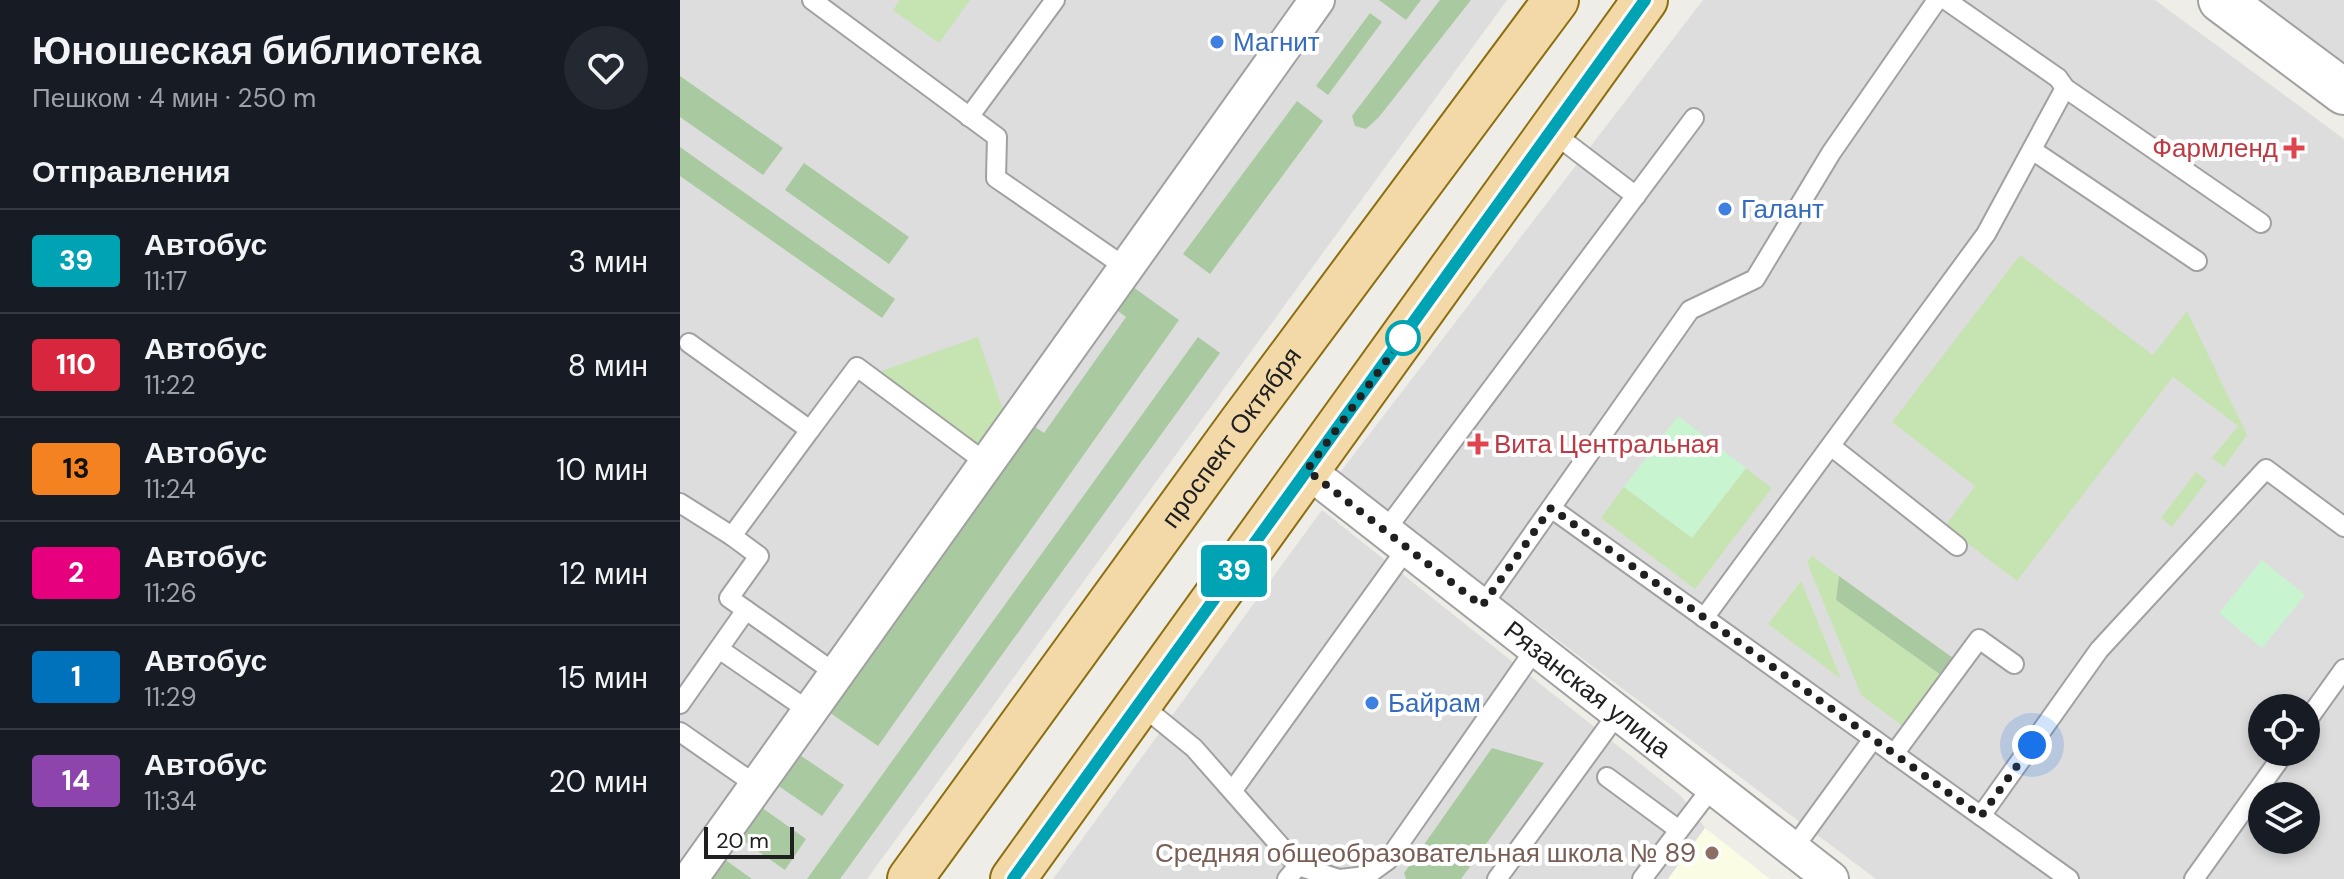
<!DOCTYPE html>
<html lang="ru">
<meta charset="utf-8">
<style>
body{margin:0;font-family:"DM Sans",sans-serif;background:#242831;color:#f1f3f6;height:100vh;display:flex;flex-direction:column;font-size:30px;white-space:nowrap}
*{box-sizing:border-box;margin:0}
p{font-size:26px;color:#9ea1a6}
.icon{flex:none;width:44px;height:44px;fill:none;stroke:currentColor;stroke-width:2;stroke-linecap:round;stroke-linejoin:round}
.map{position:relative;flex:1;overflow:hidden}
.panel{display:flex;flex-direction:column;background:#171b24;width:680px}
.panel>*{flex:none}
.badge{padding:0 16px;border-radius:6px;font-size:28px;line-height:52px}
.tools{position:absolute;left:1568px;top:694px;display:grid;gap:16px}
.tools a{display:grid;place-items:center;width:72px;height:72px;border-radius:50%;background:#171b24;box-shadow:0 4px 12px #0003;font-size:40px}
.scale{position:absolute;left:24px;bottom:20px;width:90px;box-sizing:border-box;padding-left:8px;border:4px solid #202020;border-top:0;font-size:22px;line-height:28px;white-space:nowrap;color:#202020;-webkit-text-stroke:6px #fff;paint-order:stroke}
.you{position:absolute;width:40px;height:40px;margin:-20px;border:6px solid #fff;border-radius:50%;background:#1a73e8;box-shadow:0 0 0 12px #1a73e833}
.map>.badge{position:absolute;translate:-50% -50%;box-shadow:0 0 0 4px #fff}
h2{padding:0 32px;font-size:30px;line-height:72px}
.round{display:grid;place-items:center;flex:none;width:84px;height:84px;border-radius:42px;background:#242831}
.head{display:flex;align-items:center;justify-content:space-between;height:136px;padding:0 32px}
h1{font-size:38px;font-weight:700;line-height:60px}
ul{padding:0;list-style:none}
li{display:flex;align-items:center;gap:24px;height:104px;padding:0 32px;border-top:2px solid #363941}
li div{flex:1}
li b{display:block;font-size:30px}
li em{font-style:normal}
li .badge{min-width:88px;font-weight:700;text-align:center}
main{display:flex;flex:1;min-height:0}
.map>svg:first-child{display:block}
</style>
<main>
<section class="panel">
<div class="head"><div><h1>Юношеская библиотека</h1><p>Пешком · 4 мин · 250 m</p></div><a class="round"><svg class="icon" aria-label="heart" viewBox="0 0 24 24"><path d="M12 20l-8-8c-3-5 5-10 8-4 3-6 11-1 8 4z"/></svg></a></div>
<h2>Отправления</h2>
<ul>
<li><span class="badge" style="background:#00a3b4;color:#fff">39</span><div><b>Автобус</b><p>11:17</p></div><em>3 мин</em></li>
<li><span class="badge" style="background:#d7263d;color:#fff">110</span><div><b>Автобус</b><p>11:22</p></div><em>8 мин</em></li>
<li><span class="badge" style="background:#f58220;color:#111">13</span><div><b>Автобус</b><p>11:24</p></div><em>10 мин</em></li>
<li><span class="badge" style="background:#e6007e;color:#fff">2</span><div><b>Автобус</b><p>11:26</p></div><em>12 мин</em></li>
<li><span class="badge" style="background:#0072bc;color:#fff">1</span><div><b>Автобус</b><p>11:29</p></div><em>15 мин</em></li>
<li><span class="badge" style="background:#8e44ad;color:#fff">14</span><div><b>Автобус</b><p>11:34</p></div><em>20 мин</em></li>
</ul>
</section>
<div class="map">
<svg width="1664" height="879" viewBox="0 0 1664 879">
<rect width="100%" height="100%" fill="#efede7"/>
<g fill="#dedddd" fill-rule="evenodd">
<path d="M0 0H827L187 879H0Z"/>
<path d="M1023 0H1475L1664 139V879H1196L658 475ZM1582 708H1626V752H1582ZM1582 796H1626V840H1582Z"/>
<path d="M1574 0H1664V65Z"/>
<path d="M642 510 1001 796 1025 828 988 879H373Z"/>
</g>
<path fill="#fafce3" d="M1025 828 1090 879H988Z"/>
<g fill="#c6e4b2">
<path d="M220 0H290L259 43 213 10Z"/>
<path d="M1340 255 1473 355 1507 311 1567 435 1544 467 1532 458 1558 426 1493 377 1337 581 1265 526 1295 486 1212 422Z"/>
<path d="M298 337 323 410 296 447 196 373Z"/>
<path d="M1066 468 1092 488 1015 589 921 518 944 487 1012 538Z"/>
<path d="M1516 472 1527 481 1492 527 1481 518Z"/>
<path d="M1132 556 1159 576 1156 600 1261 675 1225 728 1181 695 1127 562Z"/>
<path d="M1121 581 1161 679 1088 624Z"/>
</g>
<g fill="#a9caa0">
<path d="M699 0H741L726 20Z"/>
<path d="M760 0H791L699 117 686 129 675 126 672 116Z"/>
<path d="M690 13 702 22 648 95 636 86Z"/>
<path d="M0 76 103 148 83 175 0 117Z"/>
<path d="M617 101 643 121 530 274 503 254Z"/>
<path d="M0 147 215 299 202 318 0 176Z"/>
<path d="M124 163 229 237 209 264 105 190Z"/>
<path d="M446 282 499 320 198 746 143 708 346 421 364 433 446 317 430 305Z"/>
<path d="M518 337 540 353 160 879H127Z"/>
<path d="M1159 576 1273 658 1261 675 1156 600Z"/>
<path d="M812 748 864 763 781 879H726L724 873Z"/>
<path d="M111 749 164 785 142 816 90 780Z"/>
<path d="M74 802 126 839 105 870 52 833Z"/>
<path d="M37 854 72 879H19Z"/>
</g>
<g fill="#c9f4d0">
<path d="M998 416 1066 468 1012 538 944 487Z"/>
<path d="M1582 560 1625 595 1582 648 1539 613Z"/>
</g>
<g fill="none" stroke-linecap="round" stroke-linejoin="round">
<defs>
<g id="service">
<path d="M132 0 317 137 316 178 445 267"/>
<path d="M1266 0 1378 78 1385 88 1581 223"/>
<path d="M289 117 375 0"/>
<path d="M872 132 956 196"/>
<path d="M1352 150 1517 261"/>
<path d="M9 343 130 430 177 367 305 462"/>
<path d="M130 430 52 536 79 556 49 598 155 673"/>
<path d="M1152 447 1277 546"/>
<path d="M0 503 52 536"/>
<path d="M871 508 1389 879"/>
<path d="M705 531 1014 118"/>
<path d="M802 606 1010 310 1075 279 1151 153 1257 0"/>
<path d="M1024 618 1306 234 1385 88"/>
<path d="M39 649 129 711"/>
<path d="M0 704 66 610"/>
<path d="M460 704 514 748 618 866"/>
<path d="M1626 722 1664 669"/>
<path d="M0 732 76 785"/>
<path d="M1214 754 1299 639 1334 664"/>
<path d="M927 777 999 830"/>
<path d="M553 790 727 548"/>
<path d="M1301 816 1419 650 1586 469 1664 527"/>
<path d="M1113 849 1193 739"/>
<path d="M607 879 618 866 659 879"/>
<path d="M660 879 686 876 708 860 856 648"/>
<path d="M817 879 938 713"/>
<path d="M962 879 1033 786"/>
<path d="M1514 879 1605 752"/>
</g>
<g id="minor">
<path id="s1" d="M627 470 1151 879"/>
<path d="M10 879 637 0"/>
</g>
<path id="tertiary" d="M1541 0 1664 92"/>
<g id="primary">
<path id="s2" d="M230 879 559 426 876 0"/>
<path d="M333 879 965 0"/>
</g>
</defs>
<use href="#service" stroke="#a1a1a1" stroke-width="22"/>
<use href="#minor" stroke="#a1a1a1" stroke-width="38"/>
<use href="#tertiary" stroke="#a1a1a1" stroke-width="48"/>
<use href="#primary" stroke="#8c6e0f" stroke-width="48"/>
<use href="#service" stroke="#fff" stroke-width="18"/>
<use href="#minor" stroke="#fff" stroke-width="34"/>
<use href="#tertiary" stroke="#fff" stroke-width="44"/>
<use href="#primary" stroke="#f3d9a8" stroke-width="44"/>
</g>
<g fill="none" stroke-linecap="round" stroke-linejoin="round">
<defs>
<path id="line" d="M333 879 965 0"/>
</defs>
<use href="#line" stroke="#fff" stroke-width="18"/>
<use href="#line" stroke="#00a3b4" stroke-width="12"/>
<path stroke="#202020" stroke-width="8" stroke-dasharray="0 14.4" d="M723 338 627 470 802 606 871 508 1301 816 1352 745"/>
</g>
<g fill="#3f7fe0" stroke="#fff" stroke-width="3">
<circle cx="537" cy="42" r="8"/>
<circle cx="1045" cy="209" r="8"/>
<circle cx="692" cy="703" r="8"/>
</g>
<g fill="#e0444e" stroke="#fff" stroke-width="3">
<path d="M1610 136h8v8h8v8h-8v8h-8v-8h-8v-8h8z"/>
<path d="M794 432h8v8h8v8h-8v8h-8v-8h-8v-8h8z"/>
</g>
<circle fill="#fff" stroke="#00a3b4" stroke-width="4" cx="723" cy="338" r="16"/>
<circle fill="#8d6e63" stroke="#fff" stroke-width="3" cx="1032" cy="853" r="8"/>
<g text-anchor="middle" stroke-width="8" stroke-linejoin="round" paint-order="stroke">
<g font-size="26" fill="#366cbe" stroke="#fff" text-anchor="start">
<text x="553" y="51">Магнит</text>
<text x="1061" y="218">Галант</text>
<text x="708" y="712">Байрам</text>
</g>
<g font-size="26" fill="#be3a42" stroke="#fff" text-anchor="end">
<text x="1598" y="157">Фармленд</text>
<text x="814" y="453" text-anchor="start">Вита Центральная</text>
</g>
<g font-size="26" fill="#202020" stroke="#fff">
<text dy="9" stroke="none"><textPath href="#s2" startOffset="546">проспект Октября</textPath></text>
<text dy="9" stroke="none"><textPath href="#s1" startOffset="356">Рязанская улица</textPath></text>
</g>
<g font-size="26" fill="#785e54" stroke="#fff" text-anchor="end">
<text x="1016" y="862">Средняя общеобразовательная школа № 89</text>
</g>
</g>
</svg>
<div class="tools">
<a><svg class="icon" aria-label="locate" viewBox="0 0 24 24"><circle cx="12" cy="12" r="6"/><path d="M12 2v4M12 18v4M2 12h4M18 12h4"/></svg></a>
<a><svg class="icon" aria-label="layers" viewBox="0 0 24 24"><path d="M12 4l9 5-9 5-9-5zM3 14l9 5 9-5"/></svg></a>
</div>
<div class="scale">20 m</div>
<div class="you" style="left:1352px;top:745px"></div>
<b class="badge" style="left:554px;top:571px;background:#00a3b4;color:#fff">39</b>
</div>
</main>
